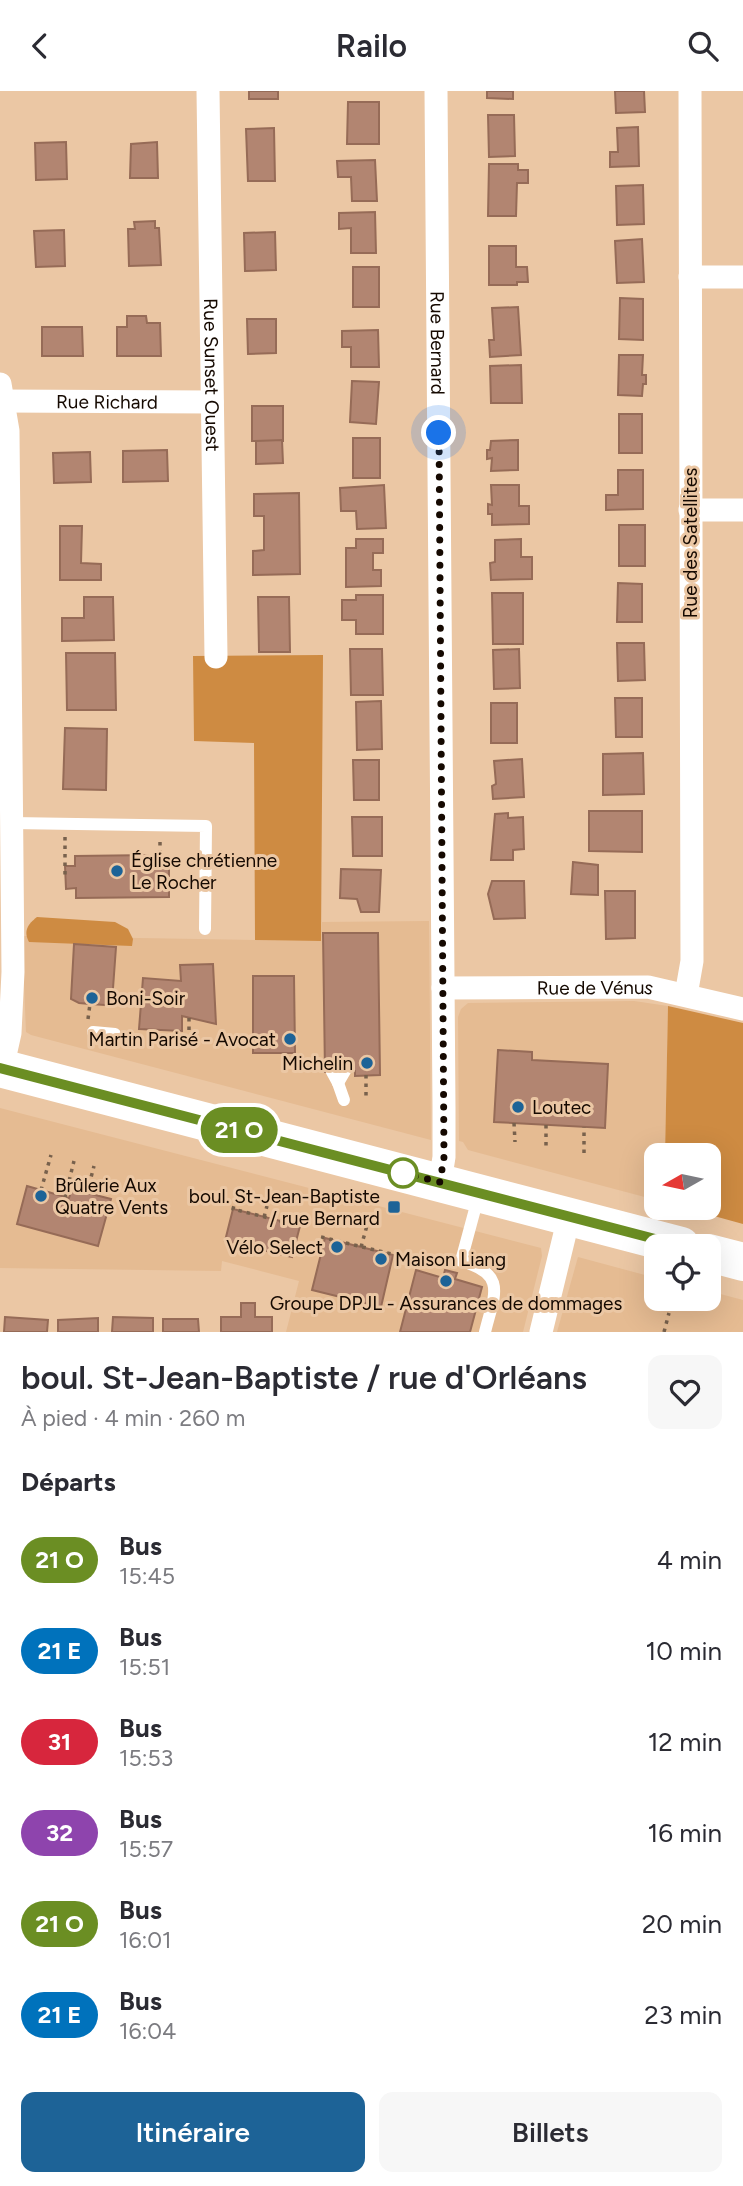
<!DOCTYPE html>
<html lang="fr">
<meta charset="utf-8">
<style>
body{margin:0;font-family:Figtree,sans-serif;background:#f7f7f7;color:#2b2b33;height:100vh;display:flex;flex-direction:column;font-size:26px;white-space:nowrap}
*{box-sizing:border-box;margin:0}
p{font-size:23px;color:#7c7c81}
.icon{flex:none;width:38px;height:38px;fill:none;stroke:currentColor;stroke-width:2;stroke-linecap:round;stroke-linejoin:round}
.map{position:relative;height:1241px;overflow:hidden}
.side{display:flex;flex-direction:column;background:#fff;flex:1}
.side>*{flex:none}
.badge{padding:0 14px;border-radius:23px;font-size:24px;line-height:46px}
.needle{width:46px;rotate:261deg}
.controls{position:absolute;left:644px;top:1052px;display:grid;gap:14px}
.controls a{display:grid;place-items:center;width:77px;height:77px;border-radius:14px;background:#fff;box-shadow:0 7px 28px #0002;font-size:35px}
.you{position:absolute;width:35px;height:35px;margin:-18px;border:5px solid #fff;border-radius:50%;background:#1a73e8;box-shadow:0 0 0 10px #1a73e833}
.map>.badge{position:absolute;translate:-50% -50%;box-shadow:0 0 0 4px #fff}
h2{padding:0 21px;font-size:26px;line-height:63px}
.round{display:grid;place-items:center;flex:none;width:74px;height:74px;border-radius:14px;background:#f7f7f7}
.overview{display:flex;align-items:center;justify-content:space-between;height:119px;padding:0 21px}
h1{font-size:33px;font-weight:600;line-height:52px}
.cta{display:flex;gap:14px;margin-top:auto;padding:14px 21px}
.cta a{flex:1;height:80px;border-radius:14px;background:#1d6397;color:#fff;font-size:28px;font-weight:600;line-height:80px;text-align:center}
.cta a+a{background:#f7f7f7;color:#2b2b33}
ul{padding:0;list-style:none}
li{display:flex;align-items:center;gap:21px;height:91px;padding:0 21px}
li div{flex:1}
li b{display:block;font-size:26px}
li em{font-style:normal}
li .badge{min-width:77px;font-weight:700;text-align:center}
header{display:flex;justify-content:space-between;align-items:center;height:91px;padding:0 21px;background:#fff;font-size:32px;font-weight:600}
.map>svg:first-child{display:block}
</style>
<header><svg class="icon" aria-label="back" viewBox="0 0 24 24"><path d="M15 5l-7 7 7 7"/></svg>Railo<svg class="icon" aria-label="search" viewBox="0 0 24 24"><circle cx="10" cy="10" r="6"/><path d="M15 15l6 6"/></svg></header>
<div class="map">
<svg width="743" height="1241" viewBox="0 0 743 1241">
<rect width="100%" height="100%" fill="#ebc7a4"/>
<g fill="#e5bb92">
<path d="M429 830 431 1049 31 944 26 941 22 845 321 850 322 831Z"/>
<path d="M634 910 668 915 665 1064H656V1109L468 1059 463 1051 459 1050 458 926 461 918 468 912Z"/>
<path d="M0 1017 541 1157 542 1165 523 1241H286L299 1190 222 1170 221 1180 0 1177Z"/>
<path d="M578 1166 656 1187V1208H709V1200L743 1209V1241H557Z"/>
</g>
<g fill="#ce8b42">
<path d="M323 564 321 850 255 849 254 652 194 650 193 565Z"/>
<path d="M37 826 115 831 128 838 133 848 132 855 29 851C23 840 28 833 37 826Z"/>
<path d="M668 915 743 932V1133L685 1117 709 1116V1064H665Z"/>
</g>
<g fill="#b28571" stroke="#966b57" stroke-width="2">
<rect x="249" y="0" width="29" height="8"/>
<path d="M487 0H513V8L487 7Z"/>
<path d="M615 0H644L645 21 616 22Z"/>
<path d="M348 11H379V53H347Z"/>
<path d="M488 24H514L515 65 489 66Z"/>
<path d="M638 36 639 75 610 76V61H618L617 37Z"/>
<path d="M274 37 275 90H248L246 38Z"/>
<path d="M66 51 67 88 36 89 35 52Z"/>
<path d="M157 51 158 87H130L131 53Z"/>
<path d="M375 69 377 110H352L351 86H338L337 70Z"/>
<path d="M489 73H518V79H528V92H517L516 125H488Z"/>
<path d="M643 94 644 133 617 134 616 95Z"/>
<path d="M375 121 376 162H351V137L339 138V122Z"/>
<path d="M155 130V137H159L161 174 129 175 128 138H135L134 131Z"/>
<path d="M64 139 65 175 36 176 34 140Z"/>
<path d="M275 141 276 179 245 180 244 142Z"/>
<path d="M642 148 644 191 617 192 615 150Z"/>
<path d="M489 155H516V176H527L528 191H517V194H489Z"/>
<rect x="353" y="176" width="26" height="40"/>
<path d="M620 207 643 208V249L619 248Z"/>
<path d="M518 216 521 264 490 266 489 249H494L492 217Z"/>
<path d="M127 225H146L147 232H160L161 265H117V236H127Z"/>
<path d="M247 228H276V262L248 263Z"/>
<path d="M42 236H82L83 265H42Z"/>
<path d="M378 239 379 276H351V256H342V240Z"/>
<path d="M619 264H643L642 284H646V293H643L642 305 618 304Z"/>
<path d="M521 274 522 312H491L490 275Z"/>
<path d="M352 290 379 291 376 333 350 331Z"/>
<rect x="252" y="315" width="31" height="35"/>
<rect x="619" y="323" width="23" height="39"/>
<rect x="353" y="347" width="27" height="40"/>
<path d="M282 349 283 372 256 373V350Z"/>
<path d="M518 349V379L491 380 492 367 487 368V359H490L491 350Z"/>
<path d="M167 359 168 390 123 391V360Z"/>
<path d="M90 361 91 391 54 392 53 362Z"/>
<path d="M618 379H643V418L606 419V404H618Z"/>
<path d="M384 394 386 437 357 438 356 420H341L340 397Z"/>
<path d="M491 394H519V415H529V433L492 434V423H488V413L492 414Z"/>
<path d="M299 402 300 483 253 484V460L264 459V425H254V403Z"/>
<rect x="619" y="434" width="26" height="41"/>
<path d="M60 435H82L81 472 101 473V489H60Z"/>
<path d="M356 448H383V462H373V479H381V495L346 496V457H356Z"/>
<path d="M521 448V466H532V488L491 489 490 472 495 471V449Z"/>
<path d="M618 492 642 493V531H617Z"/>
<path d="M492 502H523V553H493Z"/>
<path d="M356 504H383V543H356V529H342V509H356Z"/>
<path d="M84 506H113L114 549 62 550V527H84Z"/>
<path d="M258 506H289L290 561H259Z"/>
<path d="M617 552H644L645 589 618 590Z"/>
<path d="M350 558H382L383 604H351Z"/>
<path d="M519 558 520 597 494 598 493 559Z"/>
<path d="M66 562H115L116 619H67Z"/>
<path d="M615 607H642V646H616Z"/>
<path d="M381 610 382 658 357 659 356 611Z"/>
<rect x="491" y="612" width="26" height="40"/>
<path d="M65 637 107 638 106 699 63 698Z"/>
<path d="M643 662 644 703 603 704V663Z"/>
<path d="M522 668 524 706 493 708 492 695 496 693 494 670Z"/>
<path d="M353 669H379V709H354Z"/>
<path d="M589 720H642V761L589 760Z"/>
<path d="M508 722V727L523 726 524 758 513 759V769H491L495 723Z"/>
<path d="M352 726H382V765H353Z"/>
<path d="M153 764V773H169V806L76 807V797L66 798 65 775H75V765Z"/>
<path d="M573 771 598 774V804L571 803Z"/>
<path d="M341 778 381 779 379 821H361L357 808 340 807Z"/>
<path d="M492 790H524L525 827 494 828 488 803Z"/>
<path d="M605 800H635V847L606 848Z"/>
<path d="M323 842H378L380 984 355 985V980L325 981Z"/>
<path d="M74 853 116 856 112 911 105 914 90 913 79 912 71 908Z"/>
<path d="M213 873 216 933 182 925V940L139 938 143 887 181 890 180 874Z"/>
<path d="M253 885H294L295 962H253Z"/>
<path d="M498 959 532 961V969L608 973 605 1037 494 1031Z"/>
<path d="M27 1095 69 1107 72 1098 111 1108 98 1155 17 1133Z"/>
<path d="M233 1118 300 1135 292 1166 225 1150Z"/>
<path d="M325 1147 393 1164 381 1216 312 1199Z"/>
<path d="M416 1179 443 1187 445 1179 457 1182 455 1188 482 1196 470 1241H400Z"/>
<path d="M241 1212H255V1226H272V1241H221V1226H241Z"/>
<path d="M5 1226 48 1229 47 1241H4Z"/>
<path d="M113 1226 153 1227V1241H112Z"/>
<path d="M98 1227V1241H58V1229Z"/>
<path d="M163 1228H198L199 1241H163Z"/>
</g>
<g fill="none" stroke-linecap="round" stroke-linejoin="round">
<g stroke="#78614c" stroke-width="3.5" stroke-dasharray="3.5 5" stroke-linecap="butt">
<path d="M65 746V786"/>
<path d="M160 751V773"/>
<path d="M88 928 90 913"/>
<path d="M162 955 163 939"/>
<path d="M189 956V927"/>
<path d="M285 974V962"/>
<path d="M366 984V1009"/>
<path d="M514 1032 515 1051"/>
<path d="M546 1034V1056"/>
<path d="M584 1062V1036"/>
<path d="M41 1099 51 1064"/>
<path d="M87 1102 94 1075"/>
<path d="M65 1106 74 1070"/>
<path d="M236 1107 233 1118 300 1135 302 1124"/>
<path d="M264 1126 267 1115"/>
<path d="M321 1146 400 1165"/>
<path d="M361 1156 368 1131"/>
<path d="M664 1241 669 1222"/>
</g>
<g stroke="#fff" stroke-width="12">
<path d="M12 732 206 735 205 838"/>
<path d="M93 941 115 943"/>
<path d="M332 981 338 992 345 980"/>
<path d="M338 992 344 1009"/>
<path d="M478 1107 461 1170C508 1183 494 1204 485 1241"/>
</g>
<g stroke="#fff" stroke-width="23">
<path id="s1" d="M208 0 216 566"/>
<path id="s2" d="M436 0 444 1016V1066L440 1091"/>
<path d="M690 186H743"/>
<path d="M0 293 8 340 13 881 10 942 2 978"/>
<path id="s3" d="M0 310 212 311"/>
<path d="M690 419H743"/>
<path id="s4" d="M443 897 648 896 743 918"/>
<path d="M686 904 692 870 690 0"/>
<path d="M541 1241 569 1126"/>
</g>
<g stroke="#fff" stroke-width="38">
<path d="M0 977 681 1155"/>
<path d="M709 1162 743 1171"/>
</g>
</g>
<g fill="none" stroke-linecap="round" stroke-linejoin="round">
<defs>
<path id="line" d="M0 977 682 1155"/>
</defs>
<use href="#line" stroke="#fff" stroke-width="16"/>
<use href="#line" stroke="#6b8e23" stroke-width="10"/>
<path stroke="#150901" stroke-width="7" stroke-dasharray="0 12.6" d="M403 1082 440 1091 444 1066 439 342"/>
</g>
<g fill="#1d6397" stroke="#ebc7a4" stroke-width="2.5">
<circle cx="117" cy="780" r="7"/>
<circle cx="92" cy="907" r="7"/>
<circle cx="290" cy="948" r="7"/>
<circle cx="367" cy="972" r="7"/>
<circle cx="518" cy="1016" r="7"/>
<circle cx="41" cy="1105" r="7"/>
<rect x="387" y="1109" width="14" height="14" rx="3.5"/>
<circle cx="337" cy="1156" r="7"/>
<circle cx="381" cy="1168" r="7"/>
<circle cx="446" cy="1190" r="7"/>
</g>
<circle fill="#fff" stroke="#6b8e23" stroke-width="3.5" cx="403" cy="1082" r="14"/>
<g text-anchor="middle" stroke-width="6" stroke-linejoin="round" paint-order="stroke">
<g font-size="19" fill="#150901" stroke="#ebc7a4">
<text dy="7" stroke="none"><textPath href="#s2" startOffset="252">Rue Bernard</textPath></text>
<text dy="7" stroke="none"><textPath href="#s1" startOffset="284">Rue Sunset Ouest</textPath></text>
<text dy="7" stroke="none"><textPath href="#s3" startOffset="107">Rue Richard</textPath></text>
<text transform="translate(690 452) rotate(-90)" y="7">Rue des Satellites</text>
<text dy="7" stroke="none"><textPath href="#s4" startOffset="152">Rue de Vénus</textPath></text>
</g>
<g font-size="19" fill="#150901" stroke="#ebc7a4" text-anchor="start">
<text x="131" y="776">Église chrétienne<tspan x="131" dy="22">Le Rocher</tspan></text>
<text x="106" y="914">Boni-Soir</text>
<text x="276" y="955" text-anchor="end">Martin Parisé - Avocat</text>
<text x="353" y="979" text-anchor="end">Michelin</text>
<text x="532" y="1023">Loutec</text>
<text x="55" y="1101">Brûlerie Aux<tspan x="55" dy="22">Quatre Vents</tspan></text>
<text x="380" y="1112" text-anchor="end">boul. St-Jean-Baptiste<tspan x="380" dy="22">/ rue Bernard</tspan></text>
<text x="323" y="1163" text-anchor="end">Vélo Select</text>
<text x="395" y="1175">Maison Liang</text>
<text x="446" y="1219" text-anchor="middle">Groupe DPJL - Assurances de dommages</text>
</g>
</g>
</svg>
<div class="controls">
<a><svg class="needle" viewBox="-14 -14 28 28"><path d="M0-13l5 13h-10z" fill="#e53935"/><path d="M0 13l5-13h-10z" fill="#7c7c81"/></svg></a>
<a><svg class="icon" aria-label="locate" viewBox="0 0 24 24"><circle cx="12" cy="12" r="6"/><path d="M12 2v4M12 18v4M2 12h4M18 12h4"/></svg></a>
</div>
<div class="you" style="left:439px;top:342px"></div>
<b class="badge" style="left:239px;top:1039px;background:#6b8e23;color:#fff">21 O</b>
</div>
<section class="side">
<div class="overview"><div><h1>boul. St-Jean-Baptiste / rue d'Orléans</h1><p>À pied · 4 min · 260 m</p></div><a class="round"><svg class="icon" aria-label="heart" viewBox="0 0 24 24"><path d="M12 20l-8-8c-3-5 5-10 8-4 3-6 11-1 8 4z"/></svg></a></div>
<h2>Départs</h2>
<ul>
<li><span class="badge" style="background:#6b8e23;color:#fff">21 O</span><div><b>Bus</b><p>15:45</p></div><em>4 min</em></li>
<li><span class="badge" style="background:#0072bc;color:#fff">21 E</span><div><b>Bus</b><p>15:51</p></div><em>10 min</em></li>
<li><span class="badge" style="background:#d7263d;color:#fff">31</span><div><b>Bus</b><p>15:53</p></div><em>12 min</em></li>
<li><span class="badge" style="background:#8e44ad;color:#fff">32</span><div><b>Bus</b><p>15:57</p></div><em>16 min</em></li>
<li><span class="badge" style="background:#6b8e23;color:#fff">21 O</span><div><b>Bus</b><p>16:01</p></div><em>20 min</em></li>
<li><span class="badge" style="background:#0072bc;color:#fff">21 E</span><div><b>Bus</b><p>16:04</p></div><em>23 min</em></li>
</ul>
<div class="cta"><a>Itinéraire</a><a>Billets</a></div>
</section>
